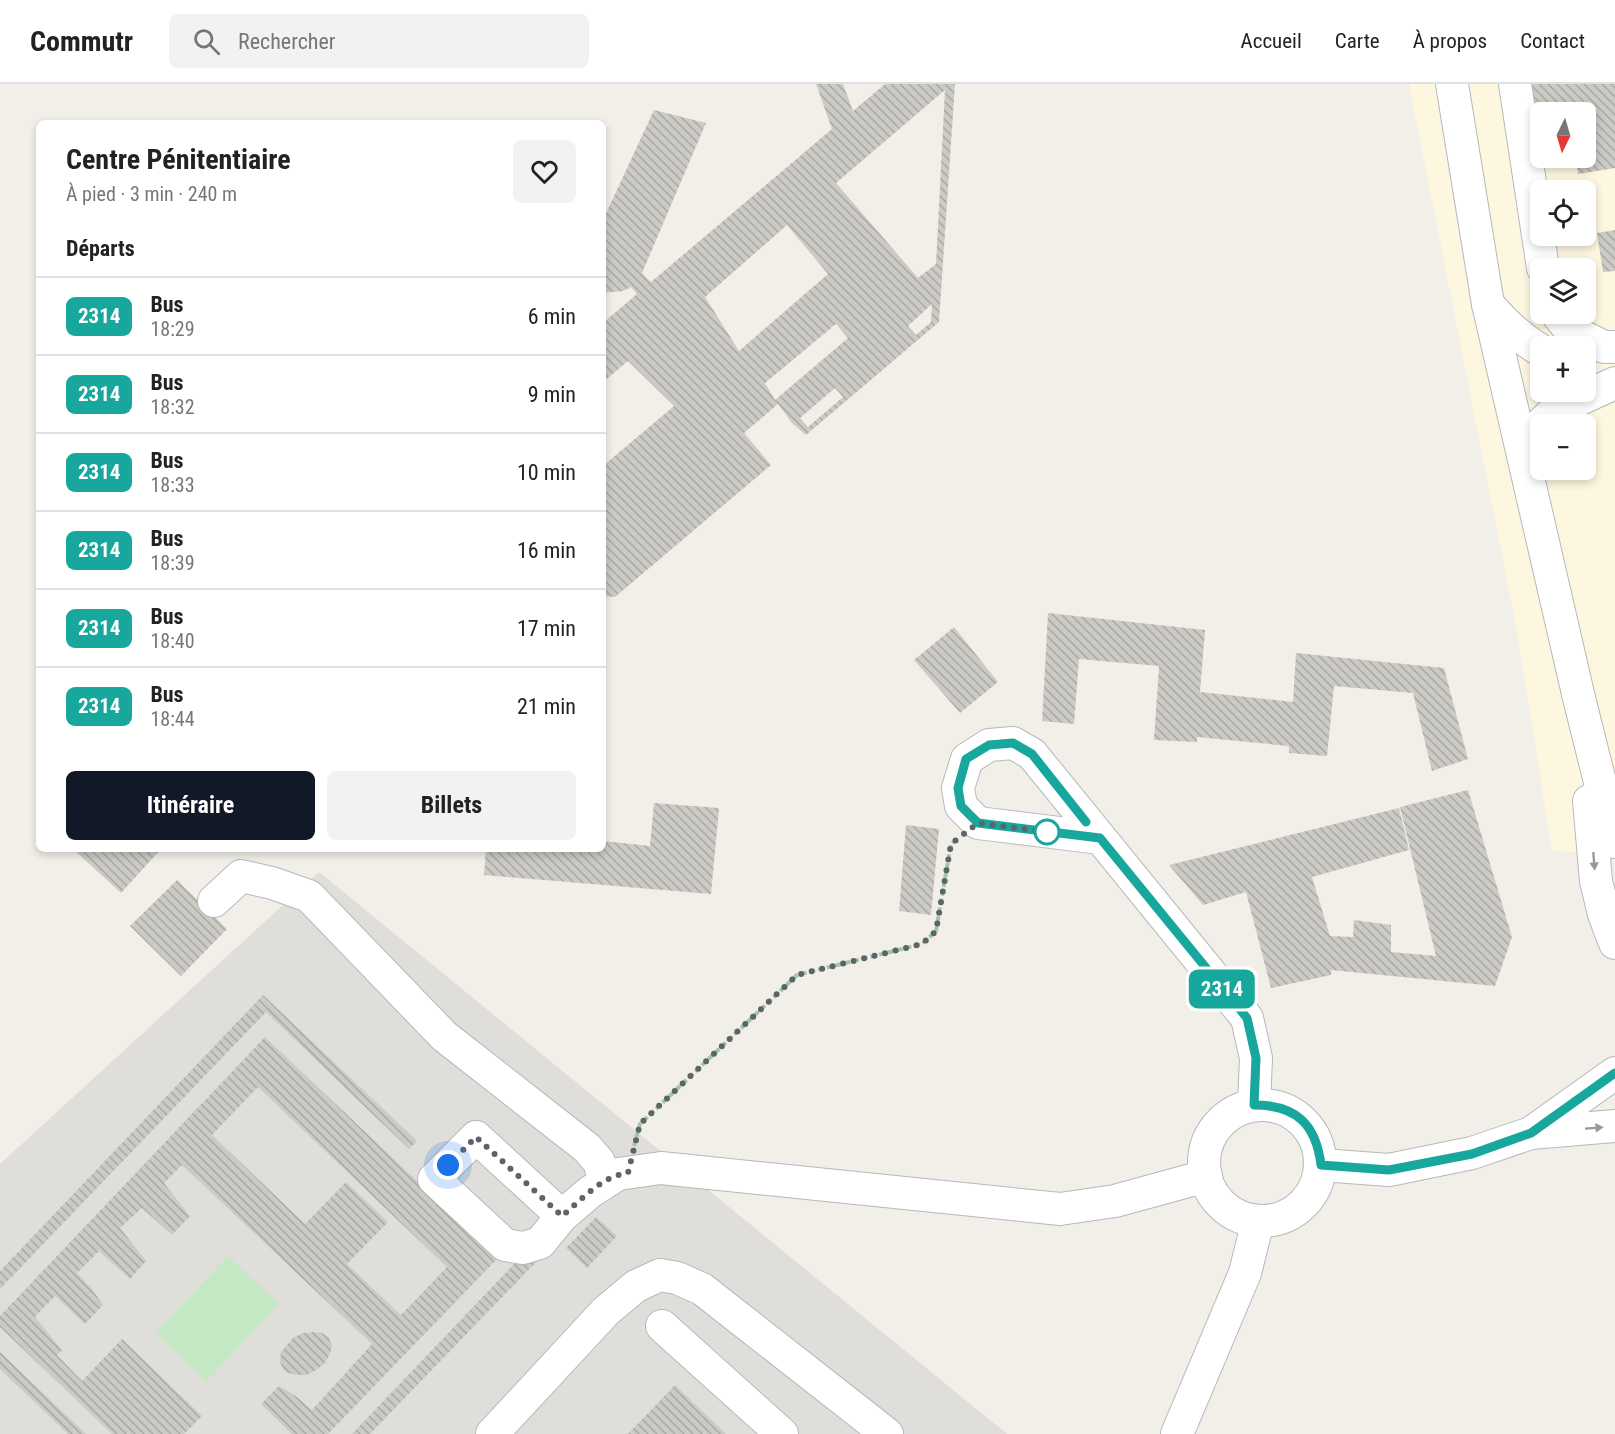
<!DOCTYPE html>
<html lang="fr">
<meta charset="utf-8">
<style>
body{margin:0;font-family:"Roboto Condensed",sans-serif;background:#f2f2f2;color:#222;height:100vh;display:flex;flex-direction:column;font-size:22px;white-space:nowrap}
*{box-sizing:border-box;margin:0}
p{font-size:20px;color:#767676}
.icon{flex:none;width:33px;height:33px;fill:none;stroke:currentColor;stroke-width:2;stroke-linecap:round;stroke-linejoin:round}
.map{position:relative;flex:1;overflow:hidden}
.side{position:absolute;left:36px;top:36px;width:570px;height:732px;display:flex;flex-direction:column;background:#fff;border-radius:9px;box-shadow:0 3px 9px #0003}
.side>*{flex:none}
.badge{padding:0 12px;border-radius:9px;font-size:21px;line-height:39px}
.needle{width:39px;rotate:185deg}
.fabs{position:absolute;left:1530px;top:18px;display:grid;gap:12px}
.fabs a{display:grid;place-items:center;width:66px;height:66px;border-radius:9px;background:#fff;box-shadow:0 3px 9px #0003;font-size:30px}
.you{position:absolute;width:30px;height:30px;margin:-15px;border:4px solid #fff;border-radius:50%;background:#1a73e8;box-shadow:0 0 0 9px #1a73e833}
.map>.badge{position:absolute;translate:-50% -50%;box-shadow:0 0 0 3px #fff}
h2{padding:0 30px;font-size:22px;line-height:54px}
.round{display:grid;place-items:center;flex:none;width:63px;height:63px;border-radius:9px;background:#f2f2f2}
.overview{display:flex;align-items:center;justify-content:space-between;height:102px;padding:0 30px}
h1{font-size:28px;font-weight:700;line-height:45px}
.primary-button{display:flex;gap:12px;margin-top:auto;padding:12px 30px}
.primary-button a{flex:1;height:69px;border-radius:9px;background:#111827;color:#fff;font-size:24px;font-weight:700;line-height:69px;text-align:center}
.primary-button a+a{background:#f2f2f2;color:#222}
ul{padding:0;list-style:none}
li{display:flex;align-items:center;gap:18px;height:78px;padding:0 30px;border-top:2px solid #e0e0e0}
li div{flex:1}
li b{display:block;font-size:22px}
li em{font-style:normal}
li .badge{min-width:66px;font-weight:700;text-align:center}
header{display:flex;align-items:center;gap:36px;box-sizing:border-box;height:84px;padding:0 30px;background:#fff;border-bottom:2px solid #e0e0e0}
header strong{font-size:28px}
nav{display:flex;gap:33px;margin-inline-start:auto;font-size:21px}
.search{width:420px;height:54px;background:#f2f2f2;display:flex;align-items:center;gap:15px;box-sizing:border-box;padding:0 21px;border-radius:9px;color:#767676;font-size:22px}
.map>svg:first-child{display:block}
</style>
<header>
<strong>Commutr</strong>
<div class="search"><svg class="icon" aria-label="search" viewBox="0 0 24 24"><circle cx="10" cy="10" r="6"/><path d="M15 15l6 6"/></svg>Rechercher</div>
<nav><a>Accueil</a><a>Carte</a><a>À propos</a><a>Contact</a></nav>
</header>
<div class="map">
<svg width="1615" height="1350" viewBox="0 0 1615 1350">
<defs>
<pattern id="building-back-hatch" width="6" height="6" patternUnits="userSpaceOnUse" patternTransform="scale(1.5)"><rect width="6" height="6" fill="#cccac5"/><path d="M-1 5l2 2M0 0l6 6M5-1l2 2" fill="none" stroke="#a9a8a4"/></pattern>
</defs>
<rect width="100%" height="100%" fill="#f1efe8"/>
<path fill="#fef7e0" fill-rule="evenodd" d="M1409 0H1615V769L1552 767 1518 552ZM1540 28H1586V74H1540ZM1540 106H1586V152H1540ZM1540 184H1586V230H1540ZM1540 262H1586V308H1540ZM1540 340H1586V386H1540Z"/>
<path fill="#e0deda" d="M319 788 1007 1350H0V1080Z"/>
<path fill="#c5e8c5" d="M228 1172 279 1220 206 1298 155 1249Z"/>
<g fill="url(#building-back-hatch)" fill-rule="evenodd">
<path d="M816 0H843L853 27 885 0H955L939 238 806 351 792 339 778 320 744 349 771 381 615 513 603 512V382L674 322 628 277 603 298V239L637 210 631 203 623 207 603 209V136L654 26 706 39 642 189 651 198 832 45ZM945 6 936 180 918 194 836 99ZM787 141 828 190 739 267 705 213ZM932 220 931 238 916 251 908 242ZM836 240 848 254 775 316 765 299ZM835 304 843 313 808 343 800 334Z"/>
<path d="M1528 0H1615V84L1578 90 1576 74H1586V28H1540V72Z"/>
<path d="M1615 146V187L1603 188 1597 149Z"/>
<path d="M1048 529 1205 546 1200 608 1293 618 1296 569 1444 584 1468 675 1432 687 1413 609 1334 602 1327 672 1289 669V662L1197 653V658L1154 656 1159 582 1079 575 1074 640 1042 637Z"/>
<path d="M954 543 998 598 960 629 914 576Z"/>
<path d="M1468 706 1512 853 1495 902 1331 886V891L1271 904 1246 808 1203 821 1169 781 1399 724 1409 766 1312 793 1330 852 1353 853 1354 836 1391 841V868L1436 872 1400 723Z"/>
<path d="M654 719 719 724 711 810 484 791 486 765H603V757L650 762Z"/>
<path d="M906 741 939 745 931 831 899 827Z"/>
<path d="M73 765H161L121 809Z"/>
<path d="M177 796 227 845 181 892 130 842Z"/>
<path d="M263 911 417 1057 409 1065 266 928 0 1205V1187Z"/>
<path d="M265 953 498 1174 328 1350H292L261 1320 279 1302 297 1313 312 1326 372 1260 182 1081 164 1099 190 1132 172 1151 142 1124 120 1144 146 1177 130 1195 99 1167 77 1189 91 1204 103 1221 85 1240 55 1212 35 1233 62 1266 57 1271 82 1297 122 1255 202 1332 184 1350H112L0 1243V1232ZM258 1003 447 1183 401 1231 347 1180 388 1138 346 1098 305 1140 212 1051Z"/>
<path d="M596 1133 617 1152 587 1184 566 1164Z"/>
<path d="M541 1173 370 1350H352L515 1179Z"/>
<path d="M313 1248 322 1249 329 1254 332 1262 330 1270 324 1280 316 1286 306 1291H297L288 1289 283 1285 280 1278 281 1268 293 1254 303 1249Z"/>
<path d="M0 1268 86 1350H68L0 1285Z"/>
<path d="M675 1301 726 1350H628Z"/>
</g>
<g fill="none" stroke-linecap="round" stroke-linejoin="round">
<defs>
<g id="minor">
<path d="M1452 0 1488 220 1579 614 1615 758"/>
<path d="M1515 0 1543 184"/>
<path d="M1488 220C1503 238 1520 254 1540 266"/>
<path d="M1557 230 1570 246 1604 263H1615"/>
<path d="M1541 340 1556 326 1615 299"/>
<path d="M1589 717 1596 797 1604 830 1615 859"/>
<path d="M1100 754 978 739 961 722 958 704 967 675 989 661 1013 659 1032 670 1247 934 1256 974 1254 1021"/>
<path d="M214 817 241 792 272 799 309 812 444 952 587 1064 599 1078 605 1098"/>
<circle cx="1262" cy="1079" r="58"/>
<path d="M1531 1049 1615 989"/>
<path d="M1321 1081 1389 1086 1472 1069 1531 1049 1615 1042"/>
<path d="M562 1132 476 1053 434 1095 505 1161 523 1164 540 1159 562 1132 590 1108 618 1090 661 1084 1060 1125 1115 1117 1206 1092"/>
<path d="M662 1242 782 1350"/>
<path d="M492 1350 606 1227 636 1202 660 1191 677 1194 702 1205 887 1350"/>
<path d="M1177 1350 1245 1189 1258 1137"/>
</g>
</defs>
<use href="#minor" stroke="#b5b8bc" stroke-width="34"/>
<path stroke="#9cc7a9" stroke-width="4" stroke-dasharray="6 3" stroke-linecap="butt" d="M634 1062 640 1040 797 891 922 860 936 847 951 760 956 756"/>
<use href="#minor" stroke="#fff" stroke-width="32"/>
</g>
<defs><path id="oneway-solid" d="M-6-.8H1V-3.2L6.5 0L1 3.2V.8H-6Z" transform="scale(1.5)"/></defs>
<g fill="#979a9d">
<use href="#oneway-solid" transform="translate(1594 777) rotate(85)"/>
<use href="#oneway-solid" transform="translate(1594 1044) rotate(-4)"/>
</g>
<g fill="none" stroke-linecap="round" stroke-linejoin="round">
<defs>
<path id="line" d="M1086 738 1032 670 1013 659 989 661 966 675 958 704 961 722 978 739 1100 754 1247 934 1256 974 1254 1021C1296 1021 1316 1040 1321 1081L1389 1086 1472 1070 1531 1049 1615 989"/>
</defs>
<use href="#line" stroke="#fff" stroke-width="14"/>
<use href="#line" stroke="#17a79c" stroke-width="9"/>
<path stroke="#5f6368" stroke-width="6" stroke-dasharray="0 10.8" d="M448 1081 476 1053 562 1132C581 1116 602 1092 628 1089L640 1040 797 891 922 860 936 847 951 760 978 739 1047 748"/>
</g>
<circle fill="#fff" stroke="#17a79c" stroke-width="3" cx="1047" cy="748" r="12"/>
</svg>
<div class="fabs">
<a><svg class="needle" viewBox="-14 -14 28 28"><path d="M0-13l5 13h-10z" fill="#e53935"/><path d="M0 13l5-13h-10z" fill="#767676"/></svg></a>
<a><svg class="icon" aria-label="locate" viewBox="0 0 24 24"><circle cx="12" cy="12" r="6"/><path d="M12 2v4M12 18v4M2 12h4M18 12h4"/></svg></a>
<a><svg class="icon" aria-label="layers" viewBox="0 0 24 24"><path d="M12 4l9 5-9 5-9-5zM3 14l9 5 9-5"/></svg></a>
<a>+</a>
<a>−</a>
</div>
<div class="you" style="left:448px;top:1081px"></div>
<b class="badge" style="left:1222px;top:905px;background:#17a79c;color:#fff">2314</b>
<section class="side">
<div class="overview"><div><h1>Centre Pénitentiaire</h1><p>À pied · 3 min · 240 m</p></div><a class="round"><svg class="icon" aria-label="heart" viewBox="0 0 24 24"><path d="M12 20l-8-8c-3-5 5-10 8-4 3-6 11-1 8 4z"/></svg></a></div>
<h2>Départs</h2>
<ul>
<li><span class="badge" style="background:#17a79c;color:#fff">2314</span><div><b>Bus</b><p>18:29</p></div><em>6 min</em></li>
<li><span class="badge" style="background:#17a79c;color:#fff">2314</span><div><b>Bus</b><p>18:32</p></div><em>9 min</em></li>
<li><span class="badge" style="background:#17a79c;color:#fff">2314</span><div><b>Bus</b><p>18:33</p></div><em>10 min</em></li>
<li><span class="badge" style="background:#17a79c;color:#fff">2314</span><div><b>Bus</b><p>18:39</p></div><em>16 min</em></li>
<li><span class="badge" style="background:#17a79c;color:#fff">2314</span><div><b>Bus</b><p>18:40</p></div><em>17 min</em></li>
<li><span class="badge" style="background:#17a79c;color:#fff">2314</span><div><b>Bus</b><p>18:44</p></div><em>21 min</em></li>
</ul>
<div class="primary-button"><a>Itinéraire</a><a>Billets</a></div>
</section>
</div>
